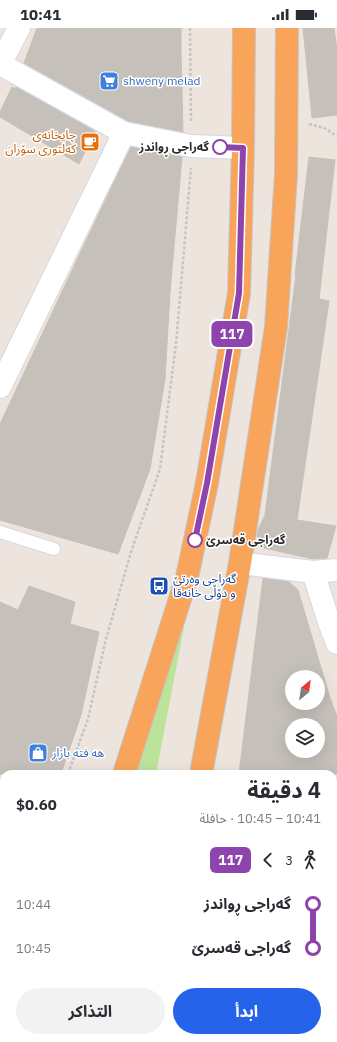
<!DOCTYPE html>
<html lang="ar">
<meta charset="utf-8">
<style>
body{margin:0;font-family:"IBM Plex Sans","Noto Sans Arabic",sans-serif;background:#f2f2f3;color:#2b2b33;direction:rtl;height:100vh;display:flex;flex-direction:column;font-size:15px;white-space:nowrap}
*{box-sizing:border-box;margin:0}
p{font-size:13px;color:#7c7c81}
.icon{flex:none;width:22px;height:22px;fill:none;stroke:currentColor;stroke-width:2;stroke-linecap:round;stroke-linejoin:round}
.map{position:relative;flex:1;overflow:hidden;direction:ltr}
.sheet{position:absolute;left:0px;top:742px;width:337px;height:272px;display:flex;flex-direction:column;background:#fff;border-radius:12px 12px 0 0;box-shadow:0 4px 16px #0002;direction:rtl}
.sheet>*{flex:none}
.badge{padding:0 8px;border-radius:6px;font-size:14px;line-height:26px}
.needle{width:26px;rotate:29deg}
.buttons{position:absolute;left:285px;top:642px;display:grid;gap:8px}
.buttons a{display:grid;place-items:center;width:40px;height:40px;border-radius:50%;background:#fff;box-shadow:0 4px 16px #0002;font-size:20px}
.map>.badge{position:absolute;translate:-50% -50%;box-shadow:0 0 0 2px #fff}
.legs{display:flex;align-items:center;gap:6px;height:44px;padding:0 16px;font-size:13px}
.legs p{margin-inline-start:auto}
.head{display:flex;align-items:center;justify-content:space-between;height:68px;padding:0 16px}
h1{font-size:22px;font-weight:700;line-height:30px}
.action{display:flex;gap:8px;margin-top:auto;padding:8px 16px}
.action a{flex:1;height:46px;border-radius:24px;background:#2563eb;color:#fff;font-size:16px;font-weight:700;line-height:46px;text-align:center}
.action a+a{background:#f2f2f3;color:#2b2b33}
ul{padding:0 16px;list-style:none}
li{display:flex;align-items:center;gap:14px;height:44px;font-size:15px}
li i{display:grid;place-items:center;width:6px;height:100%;margin:0 5px;background:currentColor}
li i::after{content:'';width:10px;height:10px;margin:-5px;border:3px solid;border-radius:50%;background:#fff}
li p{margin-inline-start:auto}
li:first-child i{background:linear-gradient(#0000 50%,currentColor 0)}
li:last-child i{background:linear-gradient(currentColor 50%,#0000 0)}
.status{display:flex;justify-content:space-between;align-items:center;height:28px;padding:0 20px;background:#fff;direction:ltr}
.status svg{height:11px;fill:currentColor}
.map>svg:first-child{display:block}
</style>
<div class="status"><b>10:41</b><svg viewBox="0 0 49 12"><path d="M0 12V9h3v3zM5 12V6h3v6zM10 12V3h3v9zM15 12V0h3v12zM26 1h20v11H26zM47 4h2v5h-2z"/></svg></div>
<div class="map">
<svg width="337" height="1014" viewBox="0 0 337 1014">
<rect width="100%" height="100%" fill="#ede4dd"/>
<g fill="#bce39a">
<path d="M184 599 156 746H130L176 600Z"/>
<path d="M4 1004V1010H15L13 1014H0Z"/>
<path d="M61 1010H104L103 1014H60Z"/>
</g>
<g fill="#c5c0b9" stroke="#c8c0b7" fill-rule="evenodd">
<path d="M37 0H181V24L183 104 128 93 24 35Z"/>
<path d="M303 0H334L337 22V87L312 90Z"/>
<path d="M12 59 15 61 16 59 95 103 79 136 0 89V84Z"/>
<path d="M131 119 182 129 170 264 165 351 150 441 118 526 0 492V396L83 219Z"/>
<path d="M309 129 335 132 319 271 329 273 297 492 336 498 327 530 313 531 264 520 257 508 258 502 265 487 296 247H295Z"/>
<path d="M263 550 289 554 298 562 330 670 337 688V746H239ZM292 649H318V675H292ZM292 697H318V723H292Z"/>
<path d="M29 558 75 574 70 596 99 604 81 687 61 746H0V574L18 582Z"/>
</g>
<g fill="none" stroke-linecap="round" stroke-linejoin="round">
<defs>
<path id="service" d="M0 504 54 521"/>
<g id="minor">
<path d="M0 36 124 105 0 359"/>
<path d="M0 36 19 0"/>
<path d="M124 105 191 118 243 120"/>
<path d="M240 535 313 544 337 542"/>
<path d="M313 544 329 594 337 615"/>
</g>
<path id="secondary" d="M0 802 4 804"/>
<g id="primary">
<path d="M0 983 4 976"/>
<path d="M48 1014 51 1010"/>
</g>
<g id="trunk">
<path d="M124 746 187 549 207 455 239 265 243 120 244 0"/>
<path d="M201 746 240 535 276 299 286 146 287 0"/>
<path d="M132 1014V1010"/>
<path d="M163 1014V1010"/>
</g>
</defs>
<use href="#service" stroke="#d3d8e4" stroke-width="14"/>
<use href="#minor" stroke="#d3d8e4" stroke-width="24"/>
<use href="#secondary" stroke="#d3d8e4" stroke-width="24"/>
<use href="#primary" stroke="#c4c4c4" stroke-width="24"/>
<use href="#trunk" stroke="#c4c4c4" stroke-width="24"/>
<g stroke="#c4c4c4" stroke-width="2.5" stroke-dasharray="3 2" stroke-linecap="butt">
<path d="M190 0 191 93"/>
<path d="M309 96 324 100 337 108"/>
<path d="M68 746 88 691 106 611 131 524 160 441 176 316 191 140"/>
<path d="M0 921 4 913"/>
</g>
<use href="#service" stroke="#fff" stroke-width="12"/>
<use href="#minor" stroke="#fff" stroke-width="22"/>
<use href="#secondary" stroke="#fff" stroke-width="22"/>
<use href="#primary" stroke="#f1bd5f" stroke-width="22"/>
<use href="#trunk" stroke="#f8a45b" stroke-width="22"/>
</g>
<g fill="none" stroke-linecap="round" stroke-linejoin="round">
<defs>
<path id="line-1" d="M195 512 207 455 239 265 243 120 220 119"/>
</defs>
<use href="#line-1" stroke="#fff" stroke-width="9"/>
<use href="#line-1" stroke="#8e44ad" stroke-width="6"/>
</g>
<defs>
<symbol id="supermarket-square" viewBox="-11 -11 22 22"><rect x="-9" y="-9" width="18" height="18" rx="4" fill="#3f7fe0" stroke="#fff"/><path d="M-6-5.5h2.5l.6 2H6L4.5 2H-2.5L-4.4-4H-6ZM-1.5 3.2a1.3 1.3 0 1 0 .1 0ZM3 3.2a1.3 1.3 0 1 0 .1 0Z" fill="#fff"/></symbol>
<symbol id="cafe-square" viewBox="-11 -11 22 22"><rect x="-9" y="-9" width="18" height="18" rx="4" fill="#e8710a" stroke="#fff"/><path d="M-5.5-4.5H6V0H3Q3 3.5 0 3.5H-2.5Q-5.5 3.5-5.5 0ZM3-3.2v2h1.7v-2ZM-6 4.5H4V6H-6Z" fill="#fff"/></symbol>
<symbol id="bus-square" viewBox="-11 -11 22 22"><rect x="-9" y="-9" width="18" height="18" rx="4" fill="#1a4fb4" stroke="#fff"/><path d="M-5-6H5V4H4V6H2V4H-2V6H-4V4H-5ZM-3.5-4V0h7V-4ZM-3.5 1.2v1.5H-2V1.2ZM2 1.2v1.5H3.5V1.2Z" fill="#fff"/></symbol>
<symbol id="shop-square" viewBox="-11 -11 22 22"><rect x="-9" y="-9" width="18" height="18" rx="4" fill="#3f7fe0" stroke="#fff"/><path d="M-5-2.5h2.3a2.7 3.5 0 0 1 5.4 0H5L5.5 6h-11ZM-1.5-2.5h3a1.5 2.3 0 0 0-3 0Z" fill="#fff"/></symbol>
</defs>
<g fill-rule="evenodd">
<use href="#supermarket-square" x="98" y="42" width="22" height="22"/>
<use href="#cafe-square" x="79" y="103" width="22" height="22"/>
<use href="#bus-square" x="148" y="547" width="22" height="22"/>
<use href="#shop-square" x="27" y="714" width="22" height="22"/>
</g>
<g fill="#fff" stroke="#8e44ad" stroke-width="2">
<circle cx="220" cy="119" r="7"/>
<circle cx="195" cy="512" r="7"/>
</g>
<g text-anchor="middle" stroke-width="3" stroke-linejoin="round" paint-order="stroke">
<g font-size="12" fill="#366cbe" stroke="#fff" text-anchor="start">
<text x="123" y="57">shweny melad</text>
<text x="52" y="729">هه فته بازار</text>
</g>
<g font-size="12" fill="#c56008" stroke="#fff" text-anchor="end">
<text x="76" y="111">چایخانەی<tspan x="76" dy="14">کەلتوری سۆران</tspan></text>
</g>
<g font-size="12" font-weight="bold" fill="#2b2b2b" stroke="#fff" text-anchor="end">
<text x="209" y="123">گەراجی ڕواندز</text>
<text x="206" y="516" text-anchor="start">گەراجی قەسرێ</text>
</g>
<g font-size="12" fill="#164399" stroke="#fff" text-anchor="start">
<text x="173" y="555">گەراجی وەرتێ<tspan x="173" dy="14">و دۆڵی خانەقا</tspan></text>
</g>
</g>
</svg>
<div class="buttons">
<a><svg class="needle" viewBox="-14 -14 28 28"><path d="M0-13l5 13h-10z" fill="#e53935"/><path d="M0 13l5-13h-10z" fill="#7c7c81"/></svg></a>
<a><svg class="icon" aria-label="layers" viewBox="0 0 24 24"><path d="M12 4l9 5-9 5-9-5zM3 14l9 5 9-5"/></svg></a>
</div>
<b class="badge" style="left:232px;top:306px;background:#8e44ad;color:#fff">117</b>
<section class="sheet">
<div class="head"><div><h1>4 دقيقة</h1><p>10:41 – 10:45 · حافلة</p></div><b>$0.60</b></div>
<div class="legs"><svg class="icon" aria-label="walk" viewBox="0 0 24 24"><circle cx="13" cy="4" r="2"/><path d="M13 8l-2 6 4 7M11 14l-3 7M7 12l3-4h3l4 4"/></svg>3<svg class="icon" aria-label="back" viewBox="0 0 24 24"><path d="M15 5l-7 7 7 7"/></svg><b class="badge" style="background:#8e44ad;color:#fff">117</b></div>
<ul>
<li><i style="color:#8e44ad"></i><b>گەراجی ڕواندز</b><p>10:44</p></li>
<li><i style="color:#8e44ad"></i><b>گەراجی قەسرێ</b><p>10:45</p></li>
</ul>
<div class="action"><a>ابدأ</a><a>التذاكر</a></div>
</section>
</div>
